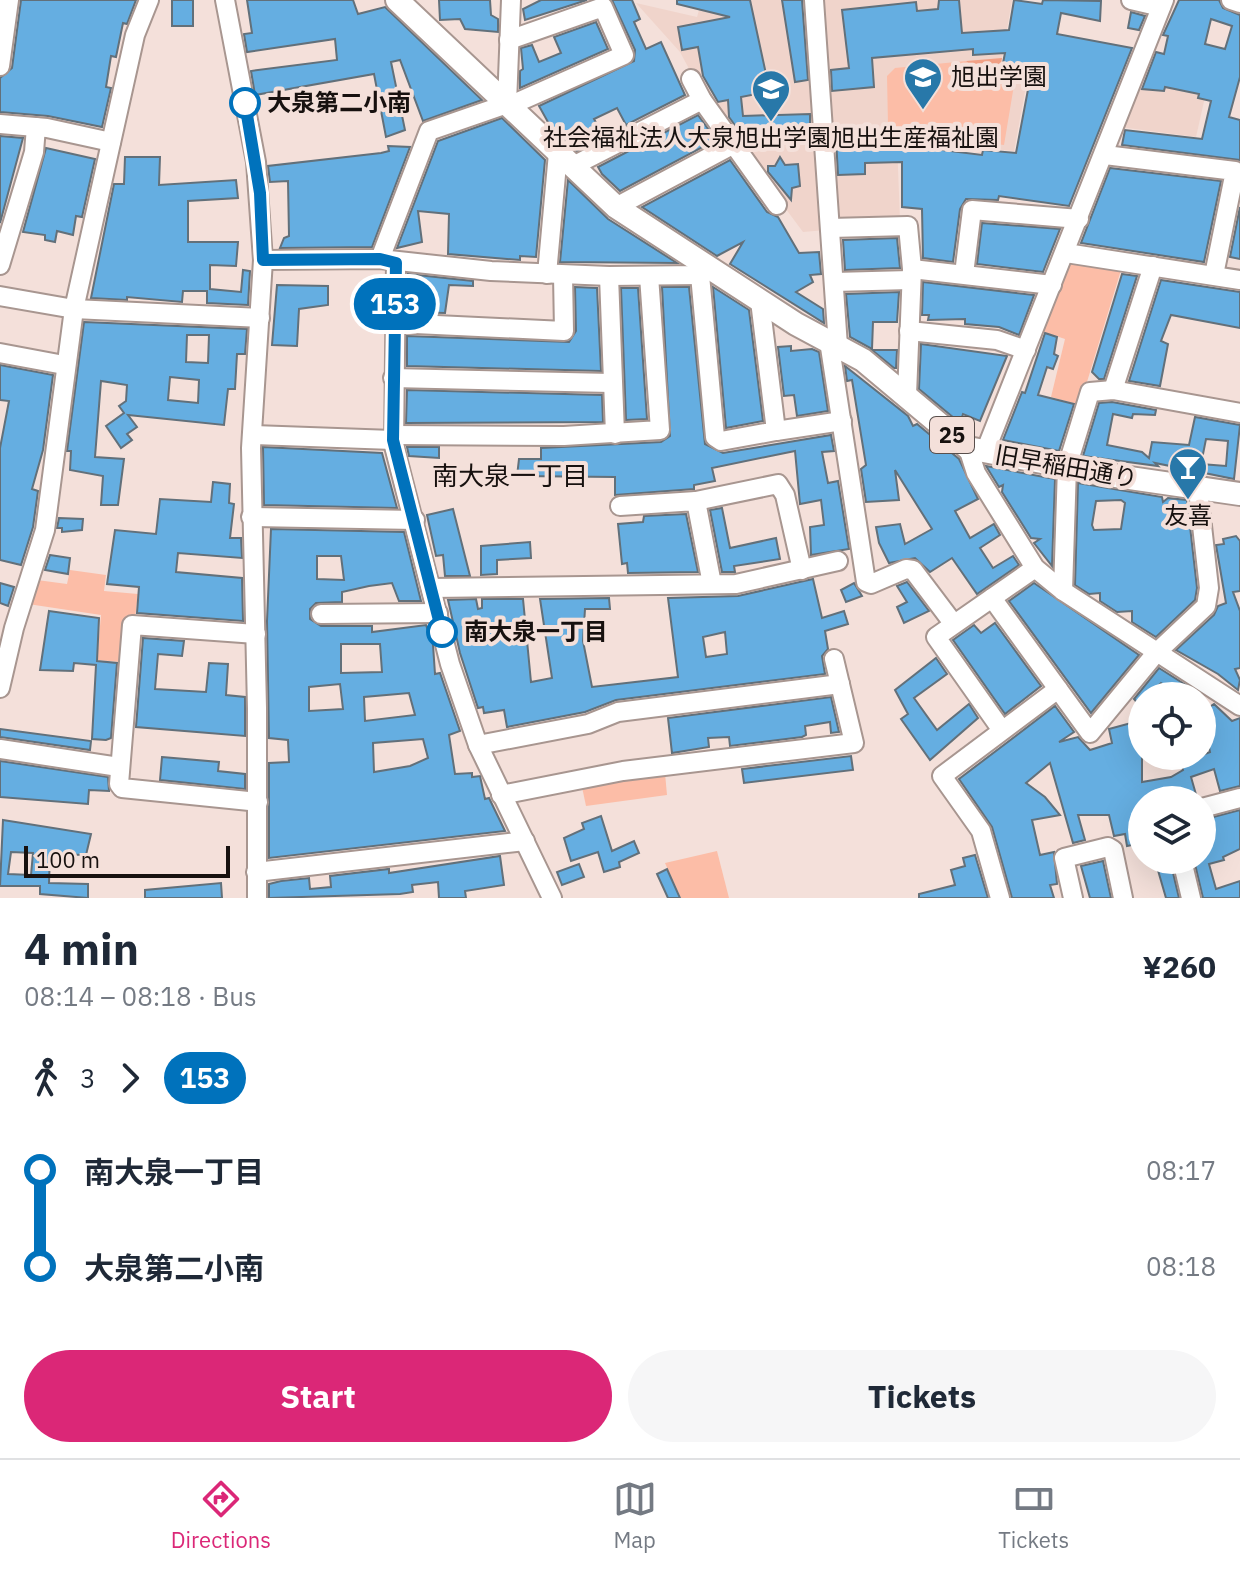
<!DOCTYPE html>
<meta charset="utf-8">
<style>
body{margin:0;font-family:"IBM Plex Sans","Noto Sans JP",sans-serif;background:#f6f6f7;color:#1f2937;height:100vh;display:flex;flex-direction:column;font-size:30px;white-space:nowrap}
*{box-sizing:border-box;margin:0}
p{font-size:26px;color:#747a83}
.icon{flex:none;width:44px;height:44px;fill:none;stroke:currentColor;stroke-width:2;stroke-linecap:round;stroke-linejoin:round}
.map{position:relative;height:898px;overflow:hidden}
.drawer{display:flex;flex-direction:column;background:#fff;flex:1}
.drawer>*{flex:none}
.badge{padding:0 16px;border-radius:26px;font-size:28px;line-height:52px}
.controls{position:absolute;left:1128px;top:682px;display:grid;gap:16px}
.controls a{display:grid;place-items:center;width:88px;height:88px;border-radius:50%;background:#fff;box-shadow:0 8px 32px #0002;font-size:40px}
.scale{position:absolute;left:24px;bottom:20px;width:206px;box-sizing:border-box;padding-left:8px;border:4px solid #17110f;border-top:0;font-size:22px;line-height:28px;white-space:nowrap;color:#17110f;-webkit-text-stroke:6px #f4e0da;paint-order:stroke}
.map>.badge{position:absolute;translate:-50% -50%;box-shadow:0 0 0 4px #fff}
.legs{display:flex;align-items:center;gap:12px;height:88px;padding:0 24px;font-size:26px}
.legs p{margin-inline-start:auto}
.overview{display:flex;align-items:center;justify-content:space-between;height:136px;padding:0 24px}
h1{font-size:44px;font-weight:700;line-height:60px}
.primary-button{display:flex;gap:16px;margin-top:auto;padding:16px 24px}
.primary-button a{flex:1;height:92px;border-radius:48px;background:#db2777;color:#fff;font-size:32px;font-weight:700;line-height:92px;text-align:center}
.primary-button a+a{background:#f6f6f7;color:#1f2937}
ul{padding:0 24px;list-style:none}
li{display:flex;align-items:center;gap:28px;height:96px;font-size:30px}
li i{display:grid;place-items:center;width:12px;height:100%;margin:0 10px;background:currentColor}
li i::after{content:'';width:20px;height:20px;margin:-10px;border:6px solid;border-radius:50%;background:#fff}
li p{margin-inline-start:auto}
li:first-child i{background:linear-gradient(#0000 50%,currentColor 0)}
li:last-child i{background:linear-gradient(currentColor 50%,#0000 0)}
.menu{display:flex;justify-content:space-around;align-items:center;height:112px;border-top:2px solid #e0e1e3;background:#fff;font-size:22px;color:#747a83}
.menu a{display:grid;justify-items:center;gap:4px}
.menu .active{color:#db2777}
.map>svg:first-child{display:block}
</style>
<div class="map">
<svg width="1240" height="898" viewBox="0 0 1240 898">
<rect width="100%" height="100%" fill="#f4e0da"/>
<g fill="#f0d4cb">
<path d="M702 0H811L826 230 803 232 709 106 680 52 636 3 697 17Z"/>
<path d="M816 0H1012L999 76 1027 81 1014 151 982 148 981 153 897 141 900 221 832 223Z"/>
<path d="M1145 61 1210 75 1196 137 1120 127Z"/>
</g>
<g fill="#fcbda7">
<path d="M966 61C977 75 998 76 1015 79L1004 145 893 131 888 125 887 76 895 68Z"/>
<path d="M1067 259 1121 270 1080 405 1051 397 1065 339 1038 330Z"/>
<path d="M70 570 106 575 104 591 138 594 135 618H126L121 662 97 660 101 615 28 604 37 580 67 584Z"/>
<path d="M665 773 667 795 586 806 582 787Z"/>
<path d="M717 851 729 898H681L665 863Z"/>
</g>
<path fill="#f1a085" d="M1002 58 999 76 978 72 966 61Z"/>
<g fill="#65aee1" stroke="#62707a" stroke-width="2" fill-rule="evenodd">
<path d="M21 0H136L127 24 123 23 116 57 111 56 106 87 111 88 102 127 48 116 0 112V78L12 68Z"/>
<rect x="172" y="0" width="21" height="26"/>
<path d="M247 0H353L358 14 385 7 482 100 423 121 400 60 391 62 405 130 386 137 374 74 255 95 251 71 337 60 335 39 247 52 244 34 252 33Z"/>
<path d="M439 0H490L491 15 498 19V32L465 29 460 19 440 20Z"/>
<path d="M541 0H587L525 20 523 9Z"/>
<path d="M612 0H632L640 19 634 22 646 49 661 42 685 95 626 125 617 108 594 119 604 137 577 151 549 124 539 106 634 61 635 50Z"/>
<path d="M677 0H750L769 88 767 92 741 97 743 116 810 114V140L747 142 729 117 728 100 718 102 703 76 698 47 682 50 678 27 730 17 677 4Z"/>
<path d="M782 0H802L808 80 795 82Z"/>
<path d="M939 0H959L962 33 1009 30 1014 0 1042 4 1043 0 1101 1 1100 21 1061 13 1057 34 1132 48 1069 206 999 196 998 200 966 199 960 209 953 262 923 258 922 209 902 207V162L865 163V174L838 175 836 138 889 136V143L926 148 982 155 983 150 1016 153 1030 79 1001 73 1005 53 973 55V49L872 58 874 87 832 91 831 70 849 68 842 10 916 2 917 11 938 9Z"/>
<path d="M1179 0H1219L1223 8 1240 15V77L1229 117 1240 120V160L1122 145 1125 130 1202 139 1211 101 1198 98 1199 94 1165 87 1164 91 1142 89 1156 52 1164 54 1168 36 1163 35ZM1211 19 1232 26 1225 49 1205 44Z"/>
<path d="M1131 12 1145 16 1139 30 1128 28Z"/>
<path d="M596 22 608 49 520 88V71L523 69 521 48 532 45 539 62 561 53 554 37Z"/>
<path d="M698 115 716 140 620 191 602 174 598 167Z"/>
<path d="M502 118 545 160 536 257 520 256V260L448 254 449 214 418 211 422 242 397 248 438 141Z"/>
<path d="M0 136 23 138 0 223Z"/>
<path d="M388 146 410 147 372 247 280 248 284 238 289 236 288 181 270 182 268 166 381 153 389 151Z"/>
<path d="M46 148 95 159 82 217 76 216 73 235 57 231 55 242 45 240V235L23 232Z"/>
<path d="M125 157H160L159 185 236 180 238 198 188 201V242H238L236 266 210 265V289L241 292 243 270 250 271 248 305 207 303V291H183L182 302 127 297V300L91 298 114 184H124Z"/>
<path d="M780 157 785 165 798 164 800 186 792 188 791 200 768 172V166H775Z"/>
<path d="M730 160 767 212 778 217 799 253 819 252 821 274 810 275 813 282 796 292 823 309 824 323 730 264 743 242 717 256 642 207Z"/>
<path d="M1110 168 1221 181 1204 262 1081 243Z"/>
<path d="M568 180 608 219 677 263 560 262Z"/>
<path d="M1240 207V259L1230 257Z"/>
<path d="M982 223 1060 229 1043 272 977 264Z"/>
<path d="M897 238 900 268 845 270 843 240Z"/>
<path d="M408 274 473 281V286L449 285 445 313 407 312Z"/>
<path d="M1122 274 1137 276 1104 379H1099L1092 372Z"/>
<path d="M1161 280 1240 292V328L1171 315 1161 341 1168 344 1160 386 1129 381Z"/>
<path d="M923 282 1034 295 1019 335 999 327 965 324V319L928 320 929 315H922Z"/>
<path d="M277 285 328 286V305L299 309 297 346 272 345Z"/>
<path d="M575 287 597 288 601 371 407 366V336L569 342 576 331Z"/>
<path d="M662 287H689L705 444 723 453 831 435 834 451 822 452 828 483 838 481 849 549 811 555 810 527 824 525 821 500 800 504 795 451 712 468 715 481 694 485V489L615 495V477L517 476 519 459H541V448L661 442 670 436Z"/>
<path d="M713 287 749 310 763 421 726 428Z"/>
<path d="M621 288H638L647 419 626 420Z"/>
<path d="M899 292 897 322H873L872 349 850 337 846 294Z"/>
<path d="M84 322 247 329 245 354H237L235 389H228L224 425 128 415 137 427 127 434 132 440 121 448 106 426 124 413 119 406 126 401 127 385 101 381 95 457 124 459 118 505H101L103 476 70 470 71 451H67ZM187 335H209L208 363 186 362ZM170 377 199 380 198 403 168 400Z"/>
<path d="M1045 333 1057 337 1054 354 1058 356 1053 369 1047 367 1038 395 1074 404 1059 451 1003 440 1022 392 1025 393Z"/>
<path d="M921 344 1007 356 980 421 963 414 960 423 919 389Z"/>
<path d="M791 346V351L812 349 819 352 828 411 797 416 794 395 784 396 778 347Z"/>
<path d="M872 350H897L896 368H894Z"/>
<path d="M0 365 53 375 43 450 32 489 38 491 33 527 21 565 0 560V448L9 401 0 400Z"/>
<path d="M845 366 908 416 913 426 917 424 959 459 978 499 955 511 970 538 994 524 1000 535 980 548 993 568 1013 556 1019 565 977 594 952 558 930 572 915 558 889 563 879 543 876 527 900 524 905 544 932 529 895 470 899 500 866 502 861 469 866 465 852 380 847 381Z"/>
<path d="M407 390 602 395 603 422 406 423Z"/>
<path d="M1112 402 1156 410 1155 415 1133 414 1132 418 1113 414 1107 445 1142 452 1149 458 1152 442 1189 445 1195 417 1240 425 1234 479 1155 463 1158 466 1083 456 1099 403ZM1206 439 1228 441 1226 466 1201 464Z"/>
<path d="M263 447 382 453 397 508 264 505Z"/>
<path d="M407 447H439V458L409 456Z"/>
<path d="M986 466 1055 479 1052 566 1034 543 1040 539 1031 538 1002 492 1003 485 999 487Z"/>
<path d="M213 482 230 484 229 503 234 504 230 538H241L242 558 178 553 176 572 242 578 243 621 137 613 139 587 107 584 115 530 156 534 160 499 211 502Z"/>
<path d="M1078 483 1162 497 1163 502 1168 498 1187 500 1197 588 1195 600 1156 637 1132 622V611L1117 612 1100 601V593L1089 594 1075 585ZM1121 500 1125 503 1121 529 1094 530 1092 525 1096 501Z"/>
<path d="M722 508 730 548 776 538 780 559 734 566 735 572H722L710 510Z"/>
<path d="M453 509 470 576H445L443 555 436 556 427 515Z"/>
<path d="M686 514 698 572 628 573 627 563 622 564 618 524 643 522 644 516Z"/>
<path d="M59 518 83 519 82 530 62 532V528H57Z"/>
<path d="M271 529 404 532 421 601H399L392 583 369 586 342 592V602L316 603 310 609V619L321 626H372V632L426 625 433 645 435 674 440 673 460 731 449 735 455 774 472 773V777L480 776 485 799 489 798 505 831 269 858V763L289 762 288 740 269 738 267 621ZM317 556H341L344 580 317 579ZM341 644H380L382 672 341 673ZM340 684 343 709 309 711V687ZM409 693 415 715 365 721 364 697ZM423 739 428 758 410 766 374 772 373 743Z"/>
<path d="M1236 536 1240 541V591L1233 592 1240 611V668L1235 669 1240 680 1238 690 1218 674 1176 650 1214 615 1218 606 1226 603 1216 545 1224 544 1223 539Z"/>
<path d="M530 542 531 558 497 560V574L481 575V546Z"/>
<path d="M50 555 70 558 68 574 45 570Z"/>
<path d="M813 579 822 618 844 611 848 624 825 631 828 649 822 656 825 674 616 700 585 712 507 727 504 710 484 713 483 707 478 708 460 653 448 600 476 599 478 609 482 608V599H523L531 682 552 678 540 599 609 598 610 609H585L583 641 592 687 678 677 668 598 738 596ZM725 632 727 654 706 657 703 637Z"/>
<path d="M907 582 929 611 904 623 897 607 907 602 897 586Z"/>
<path d="M0 583 14 587 8 606 0 603Z"/>
<path d="M854 583 862 596 846 602 841 590Z"/>
<path d="M1034 583 1139 655 1091 713 1009 601Z"/>
<path d="M49 611 99 618 97 661 117 663 111 738 106 740 92 739 96 665 74 663 73 671 40 670Z"/>
<path d="M995 623 1041 686 1005 714 953 640 974 625 981 633Z"/>
<path d="M143 638 184 641 182 656 158 654 155 689 206 692 209 663 228 664 226 695 245 697V736L136 727Z"/>
<path d="M936 658 947 674 914 698 937 730 969 704 978 718 930 760 901 719 908 714 895 690Z"/>
<path d="M1159 668 1192 689 1179 696 1172 686 1168 689 1161 683 1148 696H1142L1139 705 1134 699Z"/>
<path d="M831 697 839 732 831 733 830 722 805 726 806 735 802 737 730 746 729 737 708 738 709 747 672 753 668 718Z"/>
<path d="M1214 704 1232 721 1240 718V786L1220 791 1214 769 1191 777 1197 798 1193 800H1142V843L1127 846 1125 834 1114 836 1109 815H1078L1085 840 1073 843 1050 763 1026 783 1045 797 1060 815 1032 820 1040 855 1054 852 1057 884 1050 885 1054 898H1012L992 827 959 779 1055 706 1074 732 1059 742 1078 737 1090 750 1112 743 1109 729 1142 720V782L1171 777 1183 770 1181 763 1210 752 1202 712Z"/>
<path d="M0 729 91 741 90 750 0 737Z"/>
<path d="M851 756 853 770 744 783 742 769Z"/>
<path d="M162 757 219 762 218 771 245 774V789L160 780Z"/>
<path d="M0 761 108 777 109 791 89 790 88 804 0 797Z"/>
<path d="M1240 810V849L1223 857 1224 860 1209 864 1216 889 1240 881V898H1203L1194 860H1202V820Z"/>
<path d="M601 816 612 851 634 841 639 853 619 862 620 867 604 872 598 852 571 861 564 838 584 829 582 823Z"/>
<path d="M3 820 91 834 86 855 50 854 49 883 88 884V898L40 894V886H0ZM11 852 33 853 31 875 8 874Z"/>
<path d="M975 855 988 898H919V894L955 885 951 870 965 866 963 858Z"/>
<path d="M500 856 504 885 465 891 466 898H439L438 882 412 885 413 892 400 894 269 898V884L281 881 309 878 310 889 331 887 330 876 389 869V873Z"/>
<path d="M1155 860H1170L1179 898H1166Z"/>
<path d="M1103 861 1111 898H1090L1081 866Z"/>
<path d="M579 864 584 877 562 885 557 872Z"/>
<path d="M667 869 680 898H668L657 874Z"/>
<path d="M221 883 222 898H145V890Z"/>
</g>
<g fill="none" stroke-linecap="round" stroke-linejoin="round">
<defs>
<g id="minor">
<path d="M225 0 256 162 263 260 251 448 257 708V898"/>
<path d="M814 0 838 346"/>
<path d="M1131 0 1161 7"/>
<path d="M1231 0 1240 3"/>
<path d="M509 40 603 7 624 55 509 106"/>
<path d="M0 66 9 0"/>
<path d="M691 79 702 100 777 205"/>
<path d="M0 124 47 128 111 142"/>
<path d="M1105 155 1235 171 1214 275"/>
<path d="M573 166 702 100"/>
<path d="M616 207 734 144"/>
<path d="M830 228 908 226 912 269 907 395"/>
<path d="M1066 253 1240 280"/>
<path d="M380 259 429 131 507 104 511 0"/>
<path d="M263 260 380 259 491 271 609 276 700 275 708 268"/>
<path d="M396 263 394 446 450 664 478 745 552 898"/>
<path d="M0 265 34 152 36 127"/>
<path d="M912 269 1052 285"/>
<path d="M547 274 558 153"/>
<path d="M964 274 972 210 1079 219"/>
<path d="M700 275 715 437 721 441 776 431 760 301"/>
<path d="M609 276 615 434"/>
<path d="M834 282 910 280"/>
<path d="M0 296 74 309 260 318"/>
<path d="M394 323 564 331 563 275"/>
<path d="M909 331 997 340 1026 350"/>
<path d="M829 341 866 582 871 584 906 569 913 570 953 623"/>
<path d="M0 353 64 365"/>
<path d="M393 378 611 383"/>
<path d="M1113 390 1153 266"/>
<path d="M776 431 842 421"/>
<path d="M253 435 393 440"/>
<path d="M393 435 564 436 660 430 649 276"/>
<path d="M968 448 976 473 1035 568 1063 591 1240 706"/>
<path d="M985 452 1164 0"/>
<path d="M696 501 778 484 785 495 802 570"/>
<path d="M620 506 696 501 712 584"/>
<path d="M251 517 415 520"/>
<path d="M431 588 736 584 838 561"/>
<path d="M1063 591 1067 467 1090 392 1113 390 1240 413"/>
<path d="M992 598 1090 733 1156 653 1206 606 1209 588 1198 490"/>
<path d="M321 614 438 613"/>
<path d="M256 634 132 625 119 784 122 788 258 802"/>
<path d="M0 688 14 628 45 530 74 309 135 35 149 0"/>
<path d="M1001 729 936 637 1035 568"/>
<path d="M478 745 588 724 618 712 840 684"/>
<path d="M0 749 119 767"/>
<path d="M501 795 623 771 854 743 834 659"/>
<path d="M1202 808 1240 798"/>
<path d="M1182 860 1191 898"/>
<path d="M256 872 525 841"/>
<path d="M1000 898 981 831 942 776 1058 689"/>
<path d="M1073 898 1064 858 1108 847 1113 850 1123 898"/>
</g>
<path id="major" d="M397 0 616 207 796 324 863 360 968 448 1116 476 1240 494"/>
</defs>
<use href="#minor" stroke="#a89690" stroke-width="22"/>
<use href="#major" stroke="#a89690" stroke-width="26"/>
<use href="#minor" stroke="#fff" stroke-width="18"/>
<use href="#major" stroke="#fff" stroke-width="22"/>
</g>
<g fill="none" stroke-linecap="round" stroke-linejoin="round">
<defs>
<path id="line-1" d="M245 103 260 193 263 260 380 259 396 263 393 440 442 632"/>
</defs>
<use href="#line-1" stroke="#fff" stroke-width="18"/>
<use href="#line-1" stroke="#0072bc" stroke-width="12"/>
</g>
<defs>
<symbol id="school-pin" viewBox="-11 -11 22 30"><path d="M0 17L-7.5 6A9.5 9.5 0 1 1 7.5 6Z" fill="#2878a9" stroke="#f4e0da"/><path d="M0-5L7-2L0 1L-7-2ZM-4 1L0 2.5L4 1V4Q0 6-4 4Z" fill="#fff"/></symbol>
<symbol id="bar-pin" viewBox="-11 -11 22 30"><path d="M0 17L-7.5 6A9.5 9.5 0 1 1 7.5 6Z" fill="#2878a9" stroke="#f4e0da"/><path d="M-6-5H6L.8 .8V4.5H3.5V6h-7V4.5H-.8V.8Z" fill="#fff"/></symbol>
</defs>
<g fill-rule="evenodd">
<use href="#school-pin" x="901" y="55" width="44" height="60"/>
<use href="#school-pin" x="749" y="67" width="44" height="60"/>
<use href="#bar-pin" x="1166" y="445" width="44" height="60"/>
</g>
<g fill="#fff" stroke="#0072bc" stroke-width="4">
<circle cx="245" cy="103" r="14"/>
<circle cx="442" cy="632" r="14"/>
</g>
<g text-anchor="middle" stroke-width="8" stroke-linejoin="round" paint-order="stroke">
<rect fill="#f4e0da" stroke="#594f4c" stroke-width="2" x="930" y="417" width="44" height="36" rx="6"/>
<g font-size="22" font-weight="bold" fill="#17110f">
<text x="952" y="443">25</text>
</g>
<g font-size="24" fill="#17110f" stroke="#f4e0da">
<text x="951" y="85" text-anchor="start">旭出学園</text>
<text x="771" y="146">社会福祉法人大泉旭出学園旭出生産福祉園</text>
<text x="1188" y="524">友喜</text>
</g>
<g font-size="24" font-weight="bold" fill="#17110f" stroke="#f4e0da" text-anchor="start">
<text x="267" y="111">大泉第二小南</text>
<text x="464" y="640">南大泉一丁目</text>
</g>
<g font-size="24" fill="#17110f" stroke="#f4e0da">
<text transform="translate(1066 467) rotate(10)" y="8">旧早稲田通り</text>
</g>
<g font-size="26" fill="#17110f" stroke="#f4e0da">
<text x="510" y="485">南大泉一丁目</text>
</g>
</g>
</svg>
<div class="controls">
<a><svg class="icon" aria-label="locate" viewBox="0 0 24 24"><circle cx="12" cy="12" r="6"/><path d="M12 2v4M12 18v4M2 12h4M18 12h4"/></svg></a>
<a><svg class="icon" aria-label="layers" viewBox="0 0 24 24"><path d="M12 4l9 5-9 5-9-5zM3 14l9 5 9-5"/></svg></a>
</div>
<div class="scale">100 m</div>
<b class="badge" style="left:395px;top:304px;background:#0072bc;color:#fff">153</b>
</div>
<section class="drawer">
<div class="overview"><div><h1>4 min</h1><p>08:14 – 08:18 · Bus</p></div><b>¥260</b></div>
<div class="legs"><svg class="icon" aria-label="walk" viewBox="0 0 24 24"><circle cx="13" cy="4" r="2"/><path d="M13 8l-2 6 4 7M11 14l-3 7M7 12l3-4h3l4 4"/></svg>3<svg class="icon" aria-label="forward" viewBox="0 0 24 24"><path d="M9 5l7 7-7 7"/></svg><b class="badge" style="background:#0072bc;color:#fff">153</b></div>
<ul>
<li><i style="color:#0072bc"></i><b>南大泉一丁目</b><p>08:17</p></li>
<li><i style="color:#0072bc"></i><b>大泉第二小南</b><p>08:18</p></li>
</ul>
<div class="primary-button"><a>Start</a><a>Tickets</a></div>
</section>
<nav class="menu">
<a class="active"><svg class="icon" aria-label="directions" viewBox="0 0 24 24"><path d="M12 3l9 9-9 9-9-9zM9 14v-3h6M13 9l2 2-2 2"/></svg>Directions</a>
<a><svg class="icon" aria-label="map" viewBox="0 0 24 24"><path d="M3 6l6-2 6 2 6-2v14l-6 2-6-2-6 2zM9 4v14M15 6v14"/></svg>Map</a>
<a><svg class="icon" aria-label="tickets" viewBox="0 0 24 24"><path d="M3 7h18v10H3zM15 7v10"/></svg>Tickets</a>
</nav>
